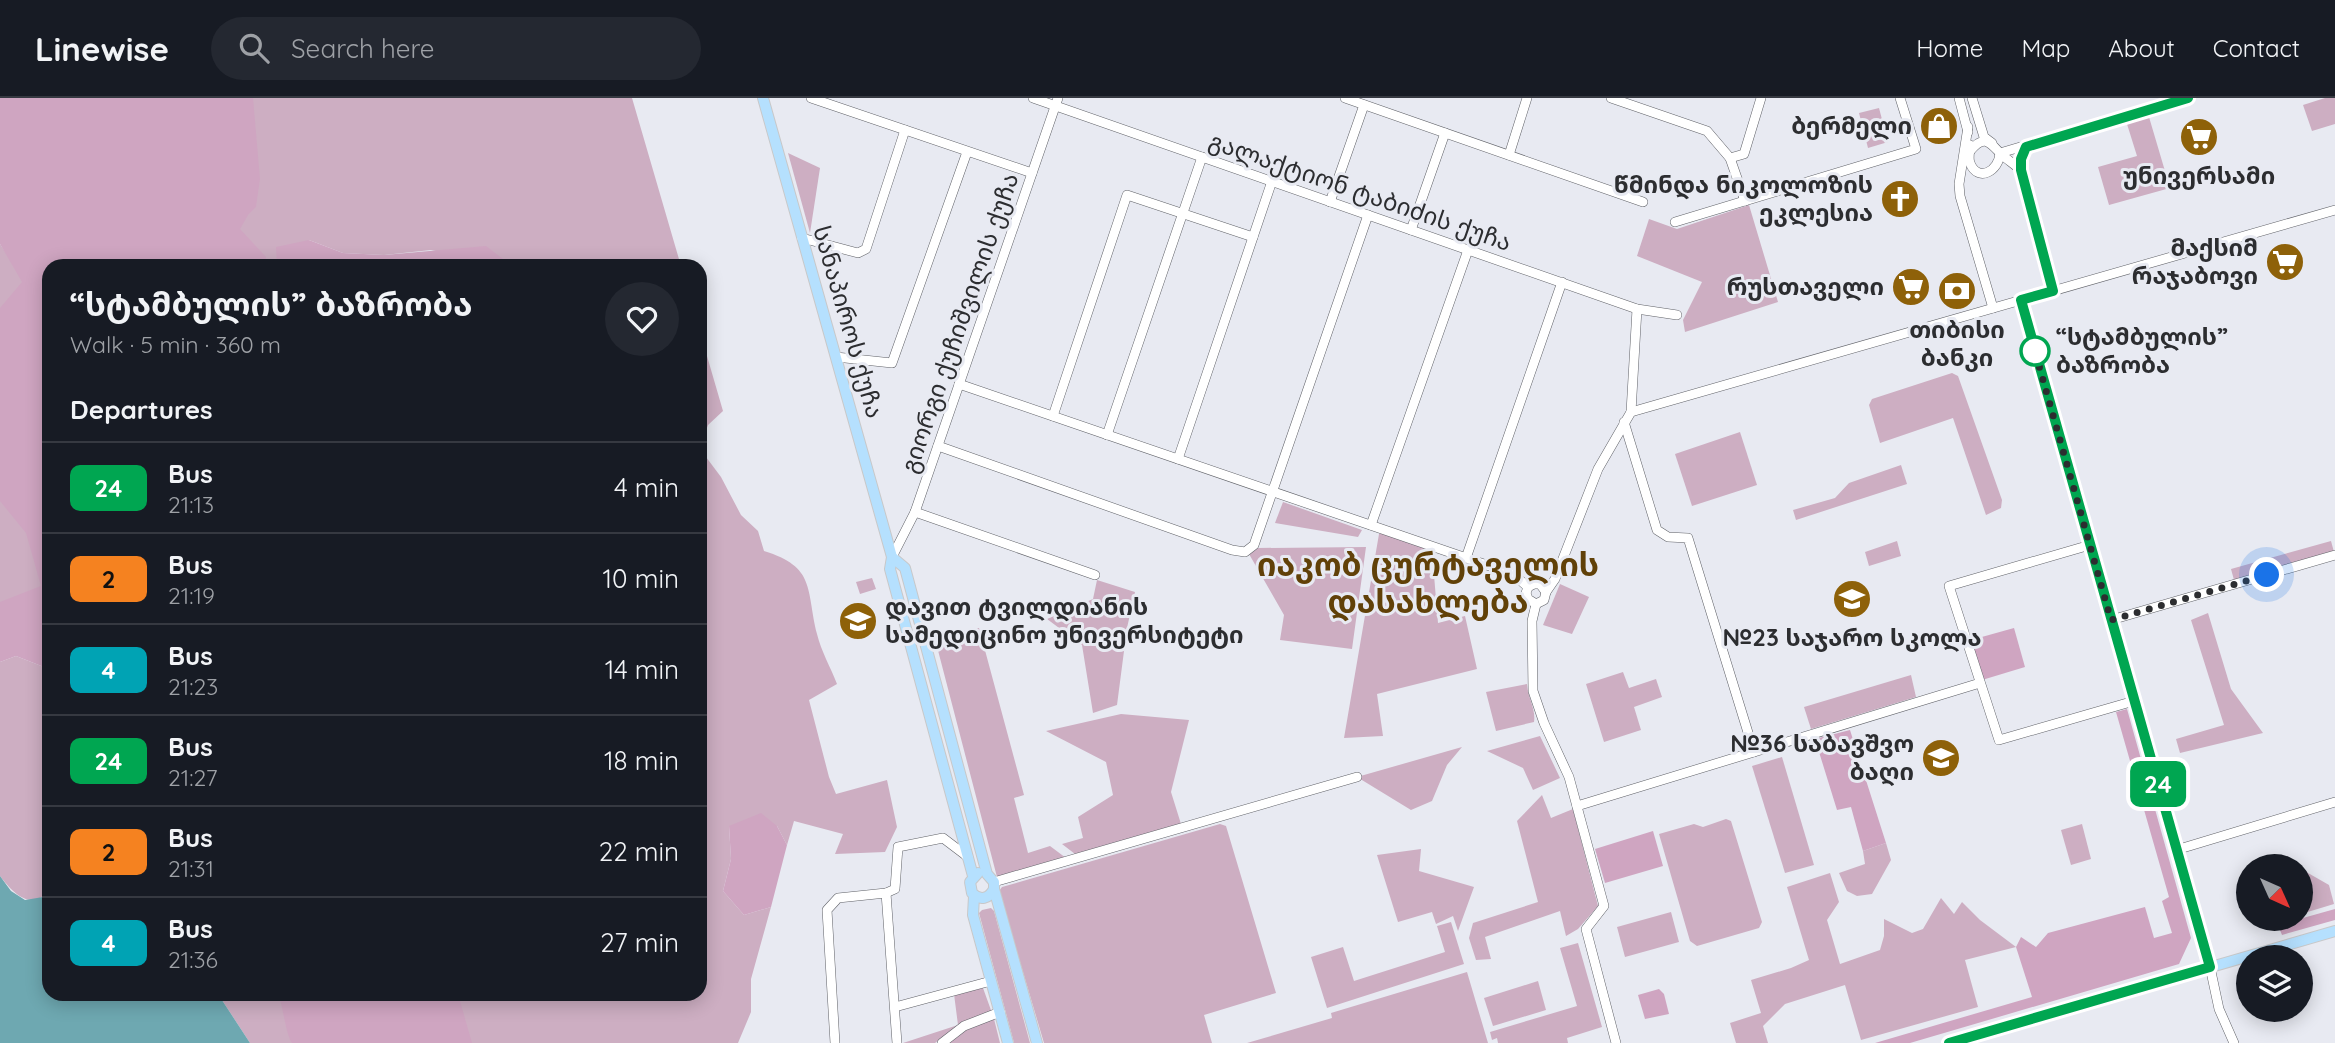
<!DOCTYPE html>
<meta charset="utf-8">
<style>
body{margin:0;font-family:Quicksand,"Noto Sans Georgian",sans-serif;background:#242831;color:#f1f3f6;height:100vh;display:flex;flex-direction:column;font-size:26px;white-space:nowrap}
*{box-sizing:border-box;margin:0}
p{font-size:23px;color:#9ea1a6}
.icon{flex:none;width:38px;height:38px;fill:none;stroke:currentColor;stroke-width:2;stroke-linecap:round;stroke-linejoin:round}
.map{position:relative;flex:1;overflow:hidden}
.details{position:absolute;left:42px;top:161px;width:665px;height:742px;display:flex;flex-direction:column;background:#171b24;border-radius:21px;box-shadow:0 4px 18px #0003}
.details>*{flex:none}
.badge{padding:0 14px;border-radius:10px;font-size:24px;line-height:46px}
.needle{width:46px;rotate:135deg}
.tools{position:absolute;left:2236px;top:756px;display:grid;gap:14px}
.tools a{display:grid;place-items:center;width:77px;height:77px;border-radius:50%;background:#171b24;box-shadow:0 4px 18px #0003;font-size:35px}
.you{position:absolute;width:35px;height:35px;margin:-18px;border:5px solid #fff;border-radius:50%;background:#1a73e8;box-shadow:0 0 0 10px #1a73e833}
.map>.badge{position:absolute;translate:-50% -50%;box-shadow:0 0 0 4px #fff}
h2{padding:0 28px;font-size:26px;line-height:63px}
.round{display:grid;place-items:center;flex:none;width:74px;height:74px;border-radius:37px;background:#242831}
.overview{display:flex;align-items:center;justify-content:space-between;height:119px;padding:0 28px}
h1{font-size:33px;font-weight:700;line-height:52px}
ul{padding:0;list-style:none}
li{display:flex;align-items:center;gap:21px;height:91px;padding:0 28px;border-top:2px solid #363941}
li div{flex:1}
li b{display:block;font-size:26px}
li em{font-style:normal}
li .badge{min-width:77px;font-weight:700;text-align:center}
header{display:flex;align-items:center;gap:42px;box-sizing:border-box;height:98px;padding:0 35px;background:#171b24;border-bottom:2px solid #363941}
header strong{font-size:33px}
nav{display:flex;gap:38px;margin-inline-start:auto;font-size:24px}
.search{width:490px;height:63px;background:#242831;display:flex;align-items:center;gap:18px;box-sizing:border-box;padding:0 24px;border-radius:38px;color:#9ea1a6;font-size:26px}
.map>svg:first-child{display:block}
</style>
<header>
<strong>Linewise</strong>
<div class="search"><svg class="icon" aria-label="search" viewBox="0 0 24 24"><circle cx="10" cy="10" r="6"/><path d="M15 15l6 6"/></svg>Search here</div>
<nav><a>Home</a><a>Map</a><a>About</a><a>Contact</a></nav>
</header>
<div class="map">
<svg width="2335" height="945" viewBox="0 0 2335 945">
<rect width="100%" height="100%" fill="#e8eaf2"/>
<g fill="#cdaec2">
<path d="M134 0H632L681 168H512L431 152 384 157 343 155 309 142 294 168H49V535L0 550V146L8 158Z"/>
<path d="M2325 0H2335V26L2312 33 2303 7Z"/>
<path d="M1879 10 1888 44 1868 50 1859 15Z"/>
<path d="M2149 19 2170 90 2109 107 2098 69 2137 58 2127 26Z"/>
<path d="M788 55 820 70 810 135Z"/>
<path d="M1749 107 1778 204 1685 234 1683 222 1702 184 1637 158 1649 121 1677 131Z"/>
<path d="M700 234 723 313 708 327 700 349Z"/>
<path d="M1952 275 1958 278 2002 402 2001 410 1986 417 1953 320 1880 345 1869 307 1872 301Z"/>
<path d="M1740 334 1757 387 1692 408 1675 356Z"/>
<path d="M700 351 721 379 741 417 758 433 764 453C816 469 806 491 817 536 821 553 831 570 837 586L809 602 829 679 836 696 887 682 897 729 885 754 835 756 843 736 794 723 787 747 777 728H729L731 761 723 793 744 817 771 809 751 881V914L738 945H250L218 896H700Z"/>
<path d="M1901 367 1907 386 1796 422 1793 412 1835 400 1849 385Z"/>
<path d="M1283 404 1362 432 1358 439 1275 425Z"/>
<path d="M1381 435 1432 453 1438 525 1465 518 1477 571 1377 596 1383 638 1344 640 1379 436Z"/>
<path d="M1897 443 1901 458 1869 468 1865 454Z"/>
<path d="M2331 443 2334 454 2234 482 2231 471Z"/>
<path d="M1366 449 1352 551 1280 542 1284 517 1249 456 1258 450Z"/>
<path d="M872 480 876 491 860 496 856 484Z"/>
<path d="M1097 482 1135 494 1127 530 1117 607 1093 615 1082 547 1047 521 1093 501Z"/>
<path d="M1560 486 1589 499 1572 536 1543 527Z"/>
<path d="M2208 515 2231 591 2263 635 2180 655 2176 641 2224 627 2191 522Z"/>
<path d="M979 530 1024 697 1014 700 1028 755 1050 748 1066 760 997 779 934 537Z"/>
<path d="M16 558 49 571V792C31 814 13 795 0 778V564Z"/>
<path d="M1623 574 1629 590 1656 581 1662 599 1634 609 1641 632 1604 644 1586 586Z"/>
<path d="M1911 577 1916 599 1811 631 1804 609Z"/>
<path d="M1527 586C1528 600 1536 611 1534 624L1496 633 1486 594Z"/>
<path d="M1121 616 1189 622 1171 694 1181 726 1075 756 1062 746 1083 740 1078 719 1113 697 1106 664 1046 633Z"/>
<path d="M1540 638 1560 680 1533 692 1523 670 1487 653Z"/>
<path d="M1462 649 1447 667 1432 703 1411 712 1357 679Z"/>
<path d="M1782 659 1814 767 1785 775 1752 668Z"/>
<path d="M1542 697 1551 720 1573 711 1598 808 1578 831 1566 838 1560 813 1485 839 1491 861 1476 862 1469 840 1473 825 1538 804 1517 723Z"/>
<path d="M1726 721 1731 723 1762 824 1759 830 1697 848 1690 843 1659 736 1694 726 1703 729Z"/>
<path d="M1220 726 1226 728 1276 895 1204 917 1212 945H1044L999 793 1002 789Z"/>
<path d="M2082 726 2091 761 2071 767 2061 732Z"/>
<path d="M1886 745 1891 762 1872 796 1857 798 1847 793 1839 775 1865 766 1863 753Z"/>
<path d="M1421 751 1419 773 1474 789 1458 833 1453 818 1436 826 1432 814 1398 824 1377 757Z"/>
<path d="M2301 771 2329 787 2334 806 2301 816Z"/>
<path d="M1830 775 1839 804 1827 822 1840 866 1880 852 1884 838V821L1912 835 1923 831 1941 800 1954 816 1962 804 1980 822 2016 849 1965 862 1978 909 1861 942 1845 887 1785 906 1763 928 1768 945H1736L1730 925 1761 915 1751 882 1791 870 1809 862 1787 789Z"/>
<path d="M991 810 994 813 1030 945H1014L979 815 982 812Z"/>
<path d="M1671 814 1679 844 1625 859 1617 829Z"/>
<path d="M1451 824 1464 866 1327 910 1311 859 1343 849 1354 883 1445 854 1437 828Z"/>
<path d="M1578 845 1602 929 1567 940 1568 945H1498L1497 940 1492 942 1490 934 1577 908 1560 850Z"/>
<path d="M1467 874 1488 945H1247L1332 920 1331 915Z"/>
<path d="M1538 883 1546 912 1493 928 1484 900Z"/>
<path d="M983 890 992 915 959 926 935 945H903L958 927 954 896Z"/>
<path d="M994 921 1000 945H948L963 933Z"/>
</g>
<g fill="#cfa5c1">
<path d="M0 0H253L260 81 256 109 248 117 240 131 266 159 265 168H49V571L16 558 0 564V504L41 488 26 435 0 403V210L22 184 0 146Z"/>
<path d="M309 142 343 155 384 157 486 148 512 168H277L276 149Z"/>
<path d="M2014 530 2025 569 1982 582 1971 542Z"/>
<path d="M2127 611 2191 840 2179 866 1910 945H1875L2032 899 2016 849 2021 839 2036 849 2048 835 2145 809 2154 840 2172 835 2162 803 2169 799 2116 614Z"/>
<path d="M1850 632 1886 745 1863 753 1851 709 1837 712 1815 641Z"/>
<path d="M761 715 777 728 787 747 771 809 744 817 723 793 731 761 729 728Z"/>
<path d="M1653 733 1663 768 1605 785 1595 751Z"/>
<path d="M2335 811V822L2282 837 2278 827Z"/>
<path d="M1659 891 1664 896 1669 916 1645 921 1638 897Z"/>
<path d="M278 896H458L472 945H292C285 934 284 911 278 896Z"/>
</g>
<path fill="#6ea8b1" d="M0 778 11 793 25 802 43 799 49 792V896H218L250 945H0Z"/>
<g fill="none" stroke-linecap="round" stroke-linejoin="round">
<defs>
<g id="minor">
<path d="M811 0 1032 75"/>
<path d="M1033 0 1637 211 1677 217"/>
<path d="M1345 0 1643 104"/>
<path d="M1611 0 1707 33 1730 60 1745 103"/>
<path d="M1959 0 1968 34"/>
<path d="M1972 0 1984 39 1992 45"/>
<path d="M1968 29 1959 86 1960 98 1993 210"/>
<path d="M2031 46C2022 51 2021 62 2021 72L2053 193"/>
<path d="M1970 47C1970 53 1968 60 1970 65 1978 85 1999 73 2000 55"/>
<path d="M1970 53C1985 35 1990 45 2002 57 2008 62 2015 67 2021 72"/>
<path d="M2000 55 2188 0"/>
<path d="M1509 57 1527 0"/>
<path d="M1730 60 1744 56 1761 0"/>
<path d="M1330 104 1364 7"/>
<path d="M1675 124 1916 51 1900 0"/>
<path d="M1411 132 1445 35"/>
<path d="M802 140 858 155 866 151 905 32"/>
<path d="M2021 202 2210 869 2219 911 2234 945"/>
<path d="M836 259 892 265 967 54"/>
<path d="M959 286 1513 476 1528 489"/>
<path d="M1631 314 2335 112"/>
<path d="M1053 318 1127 97 1253 139"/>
<path d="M1624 324 1657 432 1668 439 1688 440 1754 654"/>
<path d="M1107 337 1202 59"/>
<path d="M938 348 1232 452 1245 454 1254 447 1368 117"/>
<path d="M1178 361 1272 83"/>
<path d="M915 414 1095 477"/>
<path d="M1371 427 1468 152"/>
<path d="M2090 447 1949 488 1999 642 2134 603"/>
<path d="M892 459 915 414 1058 0"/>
<path d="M1466 460 1562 184"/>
<path d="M1528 489 1534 486H1540L1546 494"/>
<path d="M1528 489 1526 495 1528 501 1536 506"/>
<path d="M1536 506 1532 523 1533 593 1544 625 1569 679 1604 808 1586 831 1616 945"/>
<path d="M1536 506 1544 502 1546 494 1555 481 1598 371 1631 314 1637 211"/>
<path d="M2111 522 2335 457"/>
<path d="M1577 708 1980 585"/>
<path d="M2176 752 2335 704"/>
<path d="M994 784 1357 679"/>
<path d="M886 795 897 945"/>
<path d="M895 909 991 883"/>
<path d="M835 945 827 812 838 800 886 795 895 791 898 749 943 740 968 759"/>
<path d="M942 945 964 928 1000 914"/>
</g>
<g id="major">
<path d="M763 0 892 459 890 471 973 778"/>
<path d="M892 459 905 470 987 776 994 784V791L1037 945"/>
<path d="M978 775 970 784 972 795C980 803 989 801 994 791"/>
<path d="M974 798 973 817 1008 945"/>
<path d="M1949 945 2335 833"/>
</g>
</defs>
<use href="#minor" stroke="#606268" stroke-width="10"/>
<use href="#major" stroke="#c8c8c9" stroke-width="12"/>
<use href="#minor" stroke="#fff" stroke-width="9"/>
<use href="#major" stroke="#b5e0fe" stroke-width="10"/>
</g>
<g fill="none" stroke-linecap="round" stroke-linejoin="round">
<defs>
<path id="line" d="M1949 945 2210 869 2021 202 2053 193 2021 72V61L2026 49 2188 0"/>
</defs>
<use href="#line" stroke="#fff" stroke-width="16"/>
<use href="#line" stroke="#00a651" stroke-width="10"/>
<path stroke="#2c2d30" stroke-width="7" stroke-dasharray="0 12.6" d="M2035 253 2032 243 2111 522 2267 477"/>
</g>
<defs>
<symbol id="shop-disc" viewBox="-11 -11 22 22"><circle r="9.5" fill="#8e6109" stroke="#e8eaf2"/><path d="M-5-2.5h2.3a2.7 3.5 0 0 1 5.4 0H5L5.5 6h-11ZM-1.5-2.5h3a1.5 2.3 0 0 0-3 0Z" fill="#fff"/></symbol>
<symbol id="supermarket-disc" viewBox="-11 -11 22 22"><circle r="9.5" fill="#8e6109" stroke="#e8eaf2"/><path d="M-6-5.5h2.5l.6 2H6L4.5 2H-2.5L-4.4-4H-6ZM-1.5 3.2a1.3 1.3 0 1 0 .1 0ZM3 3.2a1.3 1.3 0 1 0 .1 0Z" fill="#fff"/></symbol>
<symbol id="church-disc" viewBox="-11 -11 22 22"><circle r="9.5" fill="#8e6109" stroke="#e8eaf2"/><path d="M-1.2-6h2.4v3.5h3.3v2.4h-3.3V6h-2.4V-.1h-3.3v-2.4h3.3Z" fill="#fff"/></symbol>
<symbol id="bank-disc" viewBox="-11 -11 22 22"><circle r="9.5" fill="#8e6109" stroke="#e8eaf2"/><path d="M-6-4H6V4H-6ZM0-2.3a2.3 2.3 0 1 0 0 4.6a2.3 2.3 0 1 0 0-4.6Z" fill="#fff"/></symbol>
<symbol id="school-disc" viewBox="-11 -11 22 22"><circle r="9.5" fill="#8e6109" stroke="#e8eaf2"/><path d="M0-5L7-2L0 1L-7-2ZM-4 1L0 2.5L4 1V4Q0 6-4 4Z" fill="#fff"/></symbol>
<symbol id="university-disc" viewBox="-11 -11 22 22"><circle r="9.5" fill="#8e6109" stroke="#e8eaf2"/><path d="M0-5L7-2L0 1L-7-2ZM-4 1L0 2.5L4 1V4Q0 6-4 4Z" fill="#fff"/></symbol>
</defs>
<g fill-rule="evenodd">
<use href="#shop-disc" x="1917" y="6" width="44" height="44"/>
<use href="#supermarket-disc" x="2177" y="17" width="44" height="44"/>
<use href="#church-disc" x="1878" y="79" width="44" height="44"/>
<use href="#supermarket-disc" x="2263" y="142" width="44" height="44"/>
<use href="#supermarket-disc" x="1889" y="167" width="44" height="44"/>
<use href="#bank-disc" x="1935" y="171" width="44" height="44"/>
<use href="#school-disc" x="1830" y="479" width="44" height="44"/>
<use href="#university-disc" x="836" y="501" width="44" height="44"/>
<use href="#school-disc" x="1919" y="638" width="44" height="44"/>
</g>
<circle fill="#fff" stroke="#00a651" stroke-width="3.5" cx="2035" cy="253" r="14"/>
<g text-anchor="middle" stroke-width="6" stroke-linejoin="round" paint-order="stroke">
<g font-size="24" font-weight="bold" fill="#2c2d30" stroke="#e8eaf2" text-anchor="end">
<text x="1912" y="36">ბერმელი</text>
<text x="2199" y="86" text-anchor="middle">უნივერსამი</text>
<text x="1873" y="95">წმინდა ნიკოლოზის<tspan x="1873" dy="28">ეკლესია</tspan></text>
<text x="2258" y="158">მაქსიმ<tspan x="2258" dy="28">რაჯაბოვი</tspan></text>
<text x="1884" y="197">რუსთაველი</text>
<text x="1957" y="240" text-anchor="middle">თიბისი<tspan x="1957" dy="28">ბანკი</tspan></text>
<text x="885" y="517" text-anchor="start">დავით ტვილდიანის<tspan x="885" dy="28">სამედიცინო უნივერსიტეტი</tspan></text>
<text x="1852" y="548" text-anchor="middle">№23 საჯარო სკოლა</text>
<text x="1914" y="654">№36 საბავშვო<tspan x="1914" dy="28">ბაღი</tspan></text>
</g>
<g font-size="24" fill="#2c2d30" stroke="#e8eaf2">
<text transform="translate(1360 94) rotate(19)" y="8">გალაქტიონ ტაბიძის ქუჩა</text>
<text transform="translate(848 224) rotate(74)" y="8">სანაპიროს ქუჩა</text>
<text transform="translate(960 225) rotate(-71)" y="8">გიორგი ქუჩიშვილის ქუჩა</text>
</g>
<g font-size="24" font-weight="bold" fill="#2c2d30" stroke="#e8eaf2" text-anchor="start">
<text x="2056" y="247">“სტამბულის”<tspan x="2056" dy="28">ბაზრობა</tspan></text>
</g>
<g font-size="32" font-weight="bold" fill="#614108" stroke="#e8eaf2">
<text x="1428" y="478">იაკობ ცურტაველის<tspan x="1428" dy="37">დასახლება</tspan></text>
</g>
</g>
</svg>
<div class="tools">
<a><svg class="needle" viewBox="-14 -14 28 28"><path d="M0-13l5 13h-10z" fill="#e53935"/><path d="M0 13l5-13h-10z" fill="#9ea1a6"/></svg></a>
<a><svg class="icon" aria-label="layers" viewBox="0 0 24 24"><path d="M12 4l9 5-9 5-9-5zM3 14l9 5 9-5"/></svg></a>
</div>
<div class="you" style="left:2267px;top:477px"></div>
<b class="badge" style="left:2158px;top:686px;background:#00a651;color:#fff">24</b>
<section class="details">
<div class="overview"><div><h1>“სტამბულის” ბაზრობა</h1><p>Walk · 5 min · 360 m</p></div><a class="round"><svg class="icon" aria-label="heart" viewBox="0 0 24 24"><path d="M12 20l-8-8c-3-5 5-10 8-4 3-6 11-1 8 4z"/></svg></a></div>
<h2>Departures</h2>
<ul>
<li><span class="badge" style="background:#00a651;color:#fff">24</span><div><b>Bus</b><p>21:13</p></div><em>4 min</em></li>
<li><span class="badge" style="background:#f58220;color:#111">2</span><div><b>Bus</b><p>21:19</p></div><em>10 min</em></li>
<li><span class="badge" style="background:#00a3b4;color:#fff">4</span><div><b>Bus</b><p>21:23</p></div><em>14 min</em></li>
<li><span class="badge" style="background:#00a651;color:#fff">24</span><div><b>Bus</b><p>21:27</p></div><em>18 min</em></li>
<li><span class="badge" style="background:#f58220;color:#111">2</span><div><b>Bus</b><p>21:31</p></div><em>22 min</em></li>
<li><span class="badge" style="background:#00a3b4;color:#fff">4</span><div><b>Bus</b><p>21:36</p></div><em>27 min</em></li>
</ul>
</section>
</div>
